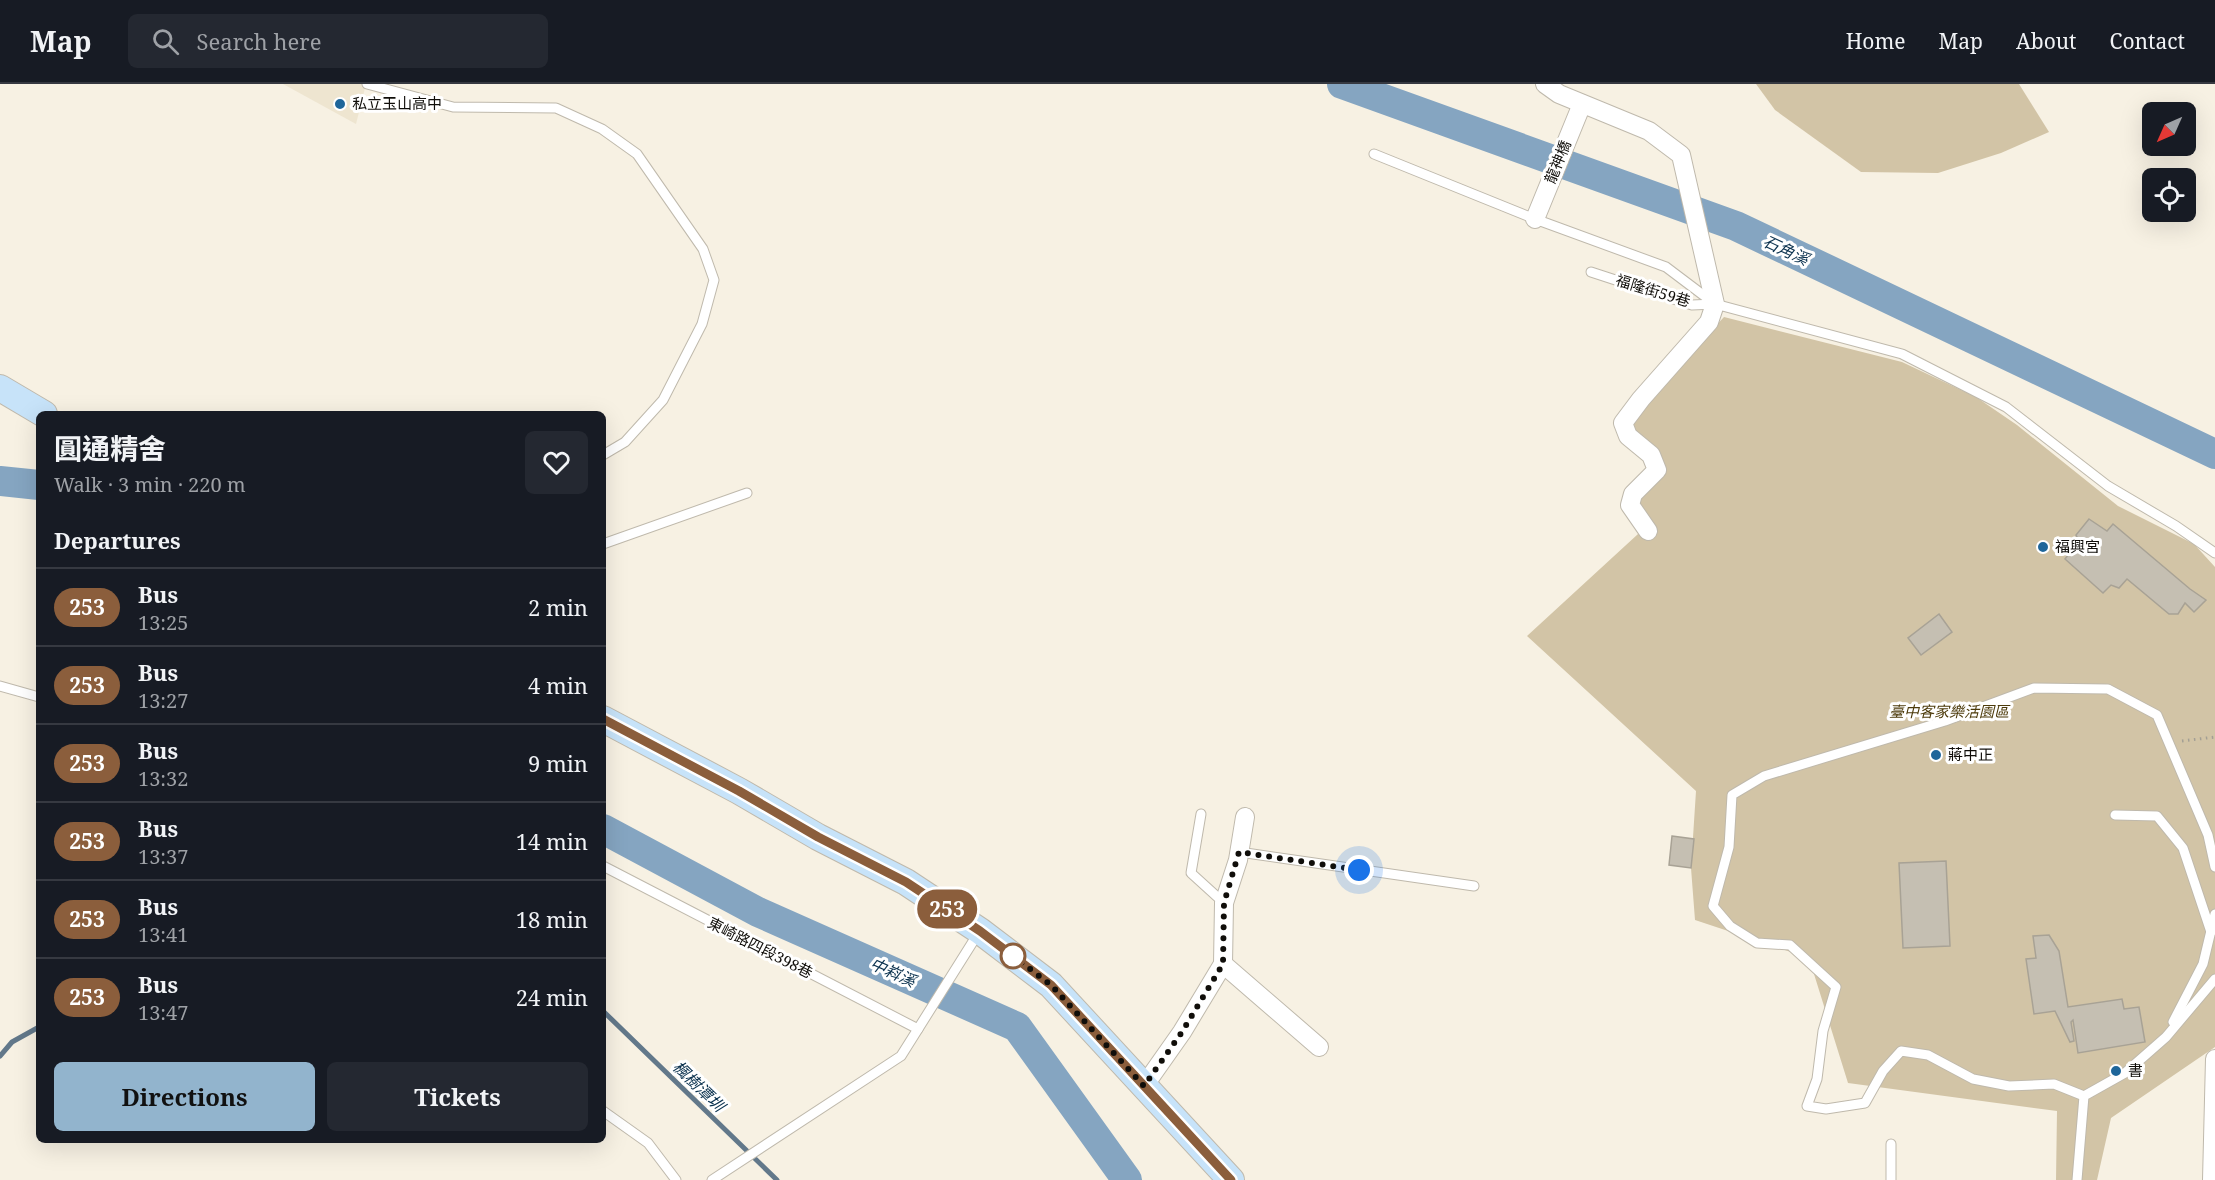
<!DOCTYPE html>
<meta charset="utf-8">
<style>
body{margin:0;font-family:"Noto Serif","Noto Sans TC",serif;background:#242831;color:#f1f3f6;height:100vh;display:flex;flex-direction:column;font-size:22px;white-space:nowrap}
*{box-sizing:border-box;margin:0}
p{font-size:20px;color:#9ea1a6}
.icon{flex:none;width:33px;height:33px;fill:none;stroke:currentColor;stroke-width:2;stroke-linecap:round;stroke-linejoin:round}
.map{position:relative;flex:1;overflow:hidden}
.drawer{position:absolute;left:36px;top:327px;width:570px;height:732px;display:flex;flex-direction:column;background:#171b24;border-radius:9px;box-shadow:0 6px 24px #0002}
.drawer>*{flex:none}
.badge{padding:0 12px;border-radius:20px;font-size:21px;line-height:39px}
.needle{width:39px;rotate:225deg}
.controls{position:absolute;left:2142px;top:18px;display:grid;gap:12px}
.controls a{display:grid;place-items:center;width:54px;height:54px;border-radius:9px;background:#171b24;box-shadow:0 6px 24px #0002;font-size:30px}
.you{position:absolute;width:30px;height:30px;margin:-15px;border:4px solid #fff;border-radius:50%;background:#1a73e8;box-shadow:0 0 0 9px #1a73e833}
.map>.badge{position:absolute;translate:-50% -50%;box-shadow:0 0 0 3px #fff}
h2{padding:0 18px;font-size:22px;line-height:54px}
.round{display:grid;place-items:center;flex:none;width:63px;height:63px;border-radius:9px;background:#242831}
.headline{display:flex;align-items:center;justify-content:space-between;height:102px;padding:0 18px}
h1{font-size:28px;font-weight:700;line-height:45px}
.primary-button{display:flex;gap:12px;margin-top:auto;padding:12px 18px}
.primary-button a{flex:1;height:69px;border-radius:9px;background:#92b4cd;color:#111;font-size:24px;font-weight:700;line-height:69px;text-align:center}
.primary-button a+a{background:#242831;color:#f1f3f6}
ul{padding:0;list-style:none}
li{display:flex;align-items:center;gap:18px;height:78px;padding:0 18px;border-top:2px solid #363941}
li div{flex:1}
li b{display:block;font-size:22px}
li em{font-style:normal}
li .badge{min-width:66px;font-weight:700;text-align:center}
header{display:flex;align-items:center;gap:36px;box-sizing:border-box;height:84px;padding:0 30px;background:#171b24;border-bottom:2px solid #363941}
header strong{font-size:28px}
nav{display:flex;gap:33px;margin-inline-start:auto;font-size:21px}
.search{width:420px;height:54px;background:#242831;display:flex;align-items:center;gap:15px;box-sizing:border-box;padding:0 21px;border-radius:9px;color:#9ea1a6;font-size:22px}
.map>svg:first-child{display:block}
</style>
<header>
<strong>Map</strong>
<div class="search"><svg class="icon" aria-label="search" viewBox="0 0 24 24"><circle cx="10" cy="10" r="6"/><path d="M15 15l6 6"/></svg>Search here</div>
<nav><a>Home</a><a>Map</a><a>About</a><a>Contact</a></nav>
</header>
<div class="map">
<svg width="2215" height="1096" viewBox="0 0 2215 1096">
<rect width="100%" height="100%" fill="#f7f1e3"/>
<path fill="#eee5d0" d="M283 0H366L356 40Z"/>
<g fill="#d2c4a6">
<path d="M1756 0H2019L2049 48 2001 69 1938 89 1861 88 1775 26Z"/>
<path d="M1724 233 1902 278 1976 313 2017 341 2118 422 2194 460 2215 483V963L2111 1034 2097 1096H2056L2057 1027 1848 999 1809 874 1695 836 1691 784 1696 707 1527 552 1650 439 1634 414 1662 384 1625 338Z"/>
</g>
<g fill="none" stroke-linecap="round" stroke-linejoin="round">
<g stroke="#62788a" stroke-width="5">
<path d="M603 927 777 1096"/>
<path d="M0 972 12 958 39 943"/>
</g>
<g stroke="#85a5c1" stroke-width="30">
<path d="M1342 0 1736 142 2215 370"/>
<path d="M0 397 39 401"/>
<path d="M603 745 758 828 1017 943 1127 1096"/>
</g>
</g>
<g fill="#c5bfb2" stroke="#a8a295" stroke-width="1.5">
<path d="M2089 435 2107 447 2113 440 2190 505 2206 516 2194 528 2185 519 2178 530H2169L2127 495 2119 504 2111 501 2103 509 2065 475 2079 457 2076 451Z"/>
<path d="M1939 530 1952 548 1921 571 1908 554Z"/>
<path d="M1672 752 1694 755 1691 784 1669 781Z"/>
<path d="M1946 777 1950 862 1903 864 1899 779Z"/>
<path d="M2049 851 2059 867 2068 923 2122 915 2124 925 2139 923 2145 958 2078 969 2073 936 2071 938 2074 957 2070 958 2055 927 2034 930 2026 875 2036 874 2033 852Z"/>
</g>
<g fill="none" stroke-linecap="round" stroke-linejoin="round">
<defs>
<g id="lane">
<path d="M367 0 453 23 556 24 602 45 637 70 703 165 714 196 702 240 663 316 625 358 603 371"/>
<path d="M1374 70 1535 135 1666 183 1715 220 1902 270 2006 323 2108 402 2176 442 2215 469"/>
<path d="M1591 188 1692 221 1715 220"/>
<path d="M603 460 747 409"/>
<path d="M0 602 39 613"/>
<path d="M1201 730 1191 789 1224 819"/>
<path d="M2115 731 2157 732 2183 764 2211 848"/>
<path d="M1239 768 1474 802"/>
<path d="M603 782 918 945"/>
<path d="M2173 938 2203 880 2215 830"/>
<path d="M2084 1012 2054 1000 2009 1002 1973 995 1928 971 1901 967 1883 987 1865 1019 1826 1025 1807 1022 1817 995 1823 947 1836 903 1790 861 1757 859 1730 842 1713 822 1729 763 1732 711 1764 692 1945 637 2034 604 2108 605 2157 631 2208 751 2215 783"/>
<path d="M603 1027 648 1059 676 1096"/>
<path d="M1891 1060V1096"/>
<path d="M712 1096 901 972 979 848"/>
<path d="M2077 1096 2084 1012 2125 989 2166 953 2215 895"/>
</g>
<g id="street">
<path d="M1545 0 1559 10 1649 47 1681 71 1715 220 1709 238 1641 315 1623 339 1628 352 1651 371 1657 386 1633 410 1630 421 1648 447"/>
<path d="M1535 135 1582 20"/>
<path d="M1223 880 1319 963"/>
<path d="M1144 1002 1182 948 1223 880 1224 819 1238 776 1245 733"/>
<path d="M2212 1096 2215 975"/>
</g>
<g id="secondary">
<path d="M0 304 44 330"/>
<path d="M603 635 739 707 818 753 906 798 980 847 1051 901 1231 1096"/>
</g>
</defs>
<use href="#lane" stroke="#bfb9ac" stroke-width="11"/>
<use href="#street" stroke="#bfb9ac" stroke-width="20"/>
<use href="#secondary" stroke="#bfb9ac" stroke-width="28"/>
<path stroke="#a39f94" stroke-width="3" stroke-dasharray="1.5 4.5" stroke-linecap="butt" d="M2182 657 2215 653"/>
<use href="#lane" stroke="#fff" stroke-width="9"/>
<use href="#street" stroke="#fff" stroke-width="18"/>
<use href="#secondary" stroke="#c7e3f9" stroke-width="26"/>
</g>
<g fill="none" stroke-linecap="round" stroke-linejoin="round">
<defs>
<path id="line" d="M603 635 739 707 818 753 906 798 980 847 1051 901 1231 1096"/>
</defs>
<use href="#line" stroke="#fff" stroke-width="14"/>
<use href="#line" stroke="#8b5e3c" stroke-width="9"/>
<path stroke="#100e0a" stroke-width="6" stroke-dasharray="0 10.8" d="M1013 872 1051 901 1144 1002 1182 948 1223 880 1224 819 1239 768 1359 786"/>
</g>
<g fill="#1f669a" stroke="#fff" stroke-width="2">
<circle cx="340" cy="20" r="6"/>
<circle cx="2043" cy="463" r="6"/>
<circle cx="1936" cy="671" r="6"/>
<circle cx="2116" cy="987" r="6"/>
</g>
<circle fill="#fff" stroke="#8b5e3c" stroke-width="3" cx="1013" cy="872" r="12"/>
<g text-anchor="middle" stroke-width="6" stroke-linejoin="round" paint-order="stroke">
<g font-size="15" fill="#100e0a" stroke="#fff" text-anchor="start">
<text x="352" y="25">私立玉山高中</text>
<text x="2055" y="468">福興宮</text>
<text x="1948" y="676">蔣中正</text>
<text x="2128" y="992">書</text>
</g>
<g font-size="15" fill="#100e0a" stroke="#fff">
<text transform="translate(1558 78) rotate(-68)" y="5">龍神橋</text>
<text transform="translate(1653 207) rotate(17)" y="5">福隆街59巷</text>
<text transform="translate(760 864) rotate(27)" y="5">東崎路四段398巷</text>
</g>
<g font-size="15" font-style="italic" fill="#4c3a0a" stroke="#fff">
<text x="1949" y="633">臺中客家樂活園區</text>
</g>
<g font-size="16" font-style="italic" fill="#09304d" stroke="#fff">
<text transform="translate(1786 166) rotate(25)" y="6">石角溪</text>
<text transform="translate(893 888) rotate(24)" y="6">中嵙溪</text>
<text transform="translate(699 1002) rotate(44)" y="6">楓樹潭圳</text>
</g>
</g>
</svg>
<div class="controls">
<a><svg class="needle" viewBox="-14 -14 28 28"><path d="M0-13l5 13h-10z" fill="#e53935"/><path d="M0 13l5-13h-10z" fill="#9ea1a6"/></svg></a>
<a><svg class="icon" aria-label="locate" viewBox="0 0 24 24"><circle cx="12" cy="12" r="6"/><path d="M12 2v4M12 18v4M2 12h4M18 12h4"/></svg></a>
</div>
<div class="you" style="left:1359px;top:786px"></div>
<b class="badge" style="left:947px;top:825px;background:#8b5e3c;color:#fff">253</b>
<section class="drawer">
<div class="headline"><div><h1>圓通精舍</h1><p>Walk · 3 min · 220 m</p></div><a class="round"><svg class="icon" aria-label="heart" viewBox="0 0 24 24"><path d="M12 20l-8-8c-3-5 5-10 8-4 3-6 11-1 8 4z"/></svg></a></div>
<h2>Departures</h2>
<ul>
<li><span class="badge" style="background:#8b5e3c;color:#fff">253</span><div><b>Bus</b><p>13:25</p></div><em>2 min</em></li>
<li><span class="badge" style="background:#8b5e3c;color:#fff">253</span><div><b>Bus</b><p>13:27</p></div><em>4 min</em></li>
<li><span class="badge" style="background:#8b5e3c;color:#fff">253</span><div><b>Bus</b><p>13:32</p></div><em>9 min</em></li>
<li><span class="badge" style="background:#8b5e3c;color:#fff">253</span><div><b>Bus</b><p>13:37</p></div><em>14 min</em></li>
<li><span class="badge" style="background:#8b5e3c;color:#fff">253</span><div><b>Bus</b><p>13:41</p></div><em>18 min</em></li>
<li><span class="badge" style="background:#8b5e3c;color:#fff">253</span><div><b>Bus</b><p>13:47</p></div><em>24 min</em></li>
</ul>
<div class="primary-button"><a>Directions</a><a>Tickets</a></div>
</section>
</div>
